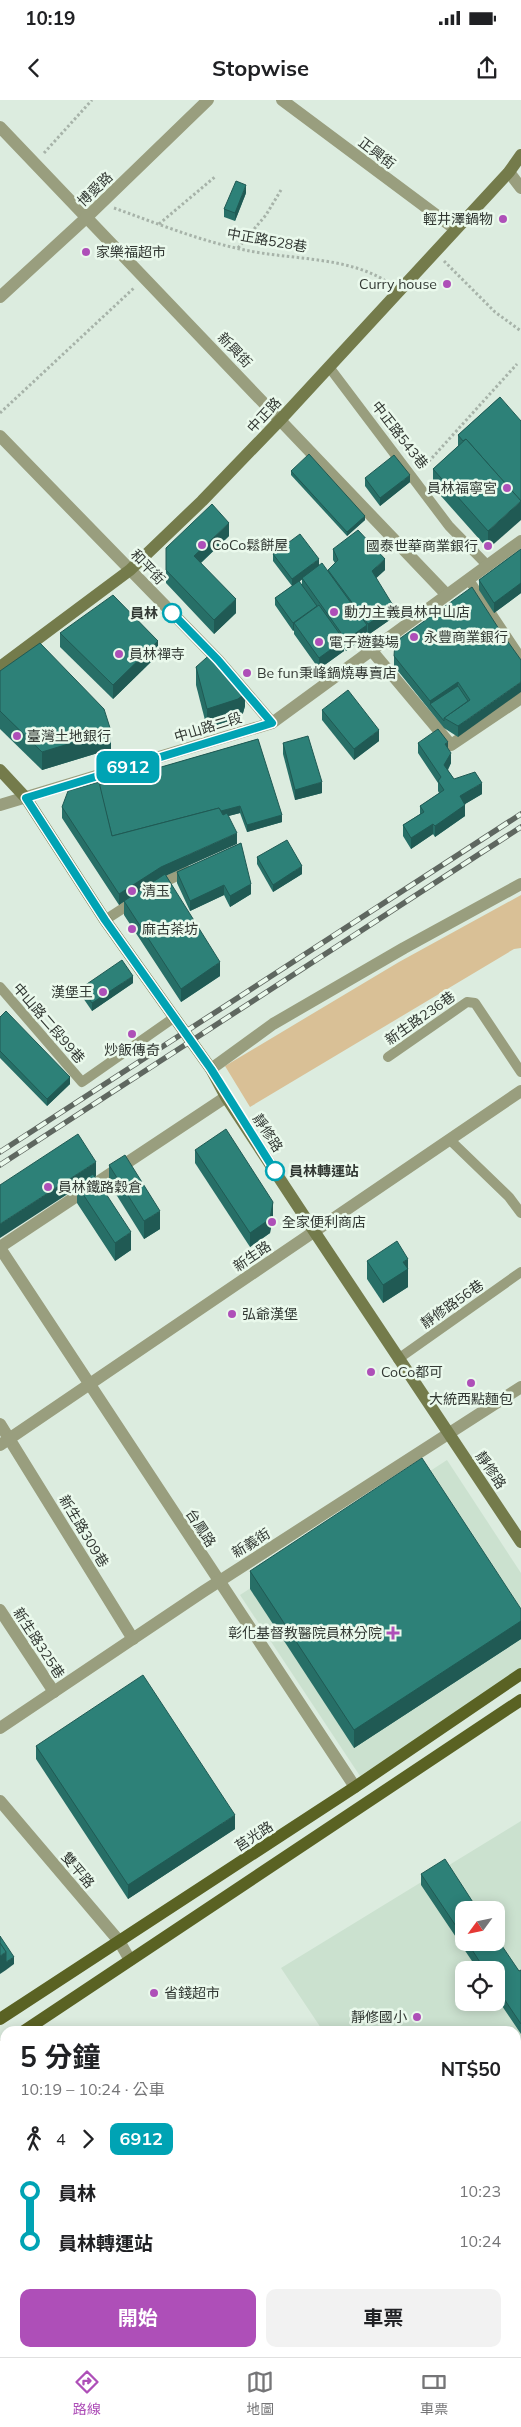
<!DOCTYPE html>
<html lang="zh-TW">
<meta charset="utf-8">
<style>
body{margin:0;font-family:Mulish,"Noto Sans TC",sans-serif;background:#f2f2f2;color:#202124;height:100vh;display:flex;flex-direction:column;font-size:19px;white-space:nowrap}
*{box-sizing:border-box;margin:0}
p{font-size:16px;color:#757577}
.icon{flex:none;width:28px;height:28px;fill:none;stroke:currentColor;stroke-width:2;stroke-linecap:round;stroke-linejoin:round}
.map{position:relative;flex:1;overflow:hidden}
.sheet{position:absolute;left:0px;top:1926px;width:521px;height:331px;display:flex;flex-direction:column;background:#fff;border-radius:15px 15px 0 0;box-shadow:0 2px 12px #0003}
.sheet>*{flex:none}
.badge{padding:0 10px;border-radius:8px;font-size:18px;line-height:32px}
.needle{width:32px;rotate:237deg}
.controls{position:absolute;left:455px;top:1801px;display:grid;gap:10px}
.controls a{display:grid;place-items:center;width:50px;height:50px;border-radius:10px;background:#fff;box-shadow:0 2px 12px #0003;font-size:25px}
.map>.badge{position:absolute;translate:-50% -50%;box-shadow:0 0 0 2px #fff}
.legs{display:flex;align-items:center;gap:8px;height:55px;padding:0 20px;font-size:16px}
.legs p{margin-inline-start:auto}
.overview{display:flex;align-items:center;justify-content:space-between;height:85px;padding:0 20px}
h1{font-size:28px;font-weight:700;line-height:38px}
.cta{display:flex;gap:10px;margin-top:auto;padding:10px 20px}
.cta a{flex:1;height:58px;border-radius:10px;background:#ae4fb8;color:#fff;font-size:20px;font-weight:700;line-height:58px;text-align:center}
.cta a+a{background:#f2f2f2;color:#202124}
ul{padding:0 20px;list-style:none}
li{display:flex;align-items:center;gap:18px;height:50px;font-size:19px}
li i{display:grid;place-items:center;width:8px;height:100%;margin:0 6px;background:currentColor}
li i::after{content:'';width:12px;height:12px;margin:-6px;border:4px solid;border-radius:50%;background:#fff}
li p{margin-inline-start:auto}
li:first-child i{background:linear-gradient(#0000 50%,currentColor 0)}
li:last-child i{background:linear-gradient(currentColor 50%,#0000 0)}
.status{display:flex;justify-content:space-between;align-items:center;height:35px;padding:0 25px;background:#fff;direction:ltr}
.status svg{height:14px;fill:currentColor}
header{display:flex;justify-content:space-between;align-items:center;height:65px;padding:0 20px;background:#fff;font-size:22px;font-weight:700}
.dock{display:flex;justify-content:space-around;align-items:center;height:70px;border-top:1px solid #e0e0e0;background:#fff;font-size:14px;color:#757577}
.dock a{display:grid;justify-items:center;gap:2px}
.dock .active{color:#ae4fb8}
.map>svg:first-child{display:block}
</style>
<div class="status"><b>10:19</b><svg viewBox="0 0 49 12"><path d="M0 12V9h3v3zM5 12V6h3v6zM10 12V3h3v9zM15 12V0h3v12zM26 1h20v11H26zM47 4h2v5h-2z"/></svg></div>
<header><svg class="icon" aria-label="back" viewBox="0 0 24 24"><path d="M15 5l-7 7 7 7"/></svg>Stopwise<svg class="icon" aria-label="share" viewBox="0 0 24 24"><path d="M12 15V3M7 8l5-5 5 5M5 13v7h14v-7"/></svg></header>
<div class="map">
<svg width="521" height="2257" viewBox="0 0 521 2257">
<rect width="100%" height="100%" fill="#dcecdf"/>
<g fill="#cbe1cf" fill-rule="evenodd">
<path d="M447 1360 521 1473V1571L360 1676 240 1495Z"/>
<path d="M521 1721V2102L516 2106V1931H323L281 1868ZM464 1810H496V1842H464ZM464 1870H496V1902H464Z"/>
</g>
<path fill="#d9c096" d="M521 795V848L514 849 250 1007 225 966 399 862Z"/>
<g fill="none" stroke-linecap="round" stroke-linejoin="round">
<g stroke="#a7b3a9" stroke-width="3" stroke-dasharray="2.5 2.5" stroke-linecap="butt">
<path d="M44 53 92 0"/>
<path d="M114 108C156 123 200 141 245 150 290 160 349 156 389 183"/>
<path d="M159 124 216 76"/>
<path d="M238 148 266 115 281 90"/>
<path d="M444 161 495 212 521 231"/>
<path d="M0 313 135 187"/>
<path d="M422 369 517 264"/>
</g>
<g stroke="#999e7e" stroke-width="10">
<path d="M329 267 449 426 488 466"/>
<path d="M469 480 521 558"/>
<path d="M158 785 188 771"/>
<path d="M105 820 136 800"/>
<path d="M0 887 82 982 175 917"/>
<path d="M388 957 467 902 475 903 521 972"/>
<path d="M450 1040 509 1097 521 1113"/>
<path d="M398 1259 521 1172"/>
</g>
<g stroke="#999e7e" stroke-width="12">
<path d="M282 0 455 129"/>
<path d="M0 27 447 495"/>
<path d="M509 72 521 88"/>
<path d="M0 197 86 118 208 0"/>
<path d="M0 336 218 560 272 623"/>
<path d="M372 551 451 645 521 598"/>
<path d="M0 705 272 623 521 441"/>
<path d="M211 969 273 924 404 848 521 784"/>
<path d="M0 1147 226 997"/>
<path d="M0 1148 355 1687"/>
<path d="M0 1324 133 1539"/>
<path d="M0 1345 521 991"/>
<path d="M0 1510 54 1592"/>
<path d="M0 1628 204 1491 521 1287"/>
<path d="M0 1701 119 1841 130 1860"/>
<path d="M0 1958 5 1966"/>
<path d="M0 2151 5 2149"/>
<path d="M0 2164 5 2179"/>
<path d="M516 2186 521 2183"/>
<path d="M29 2252 31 2257"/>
<path d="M192 2252 195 2257"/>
<path d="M344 2252 347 2257"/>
<path d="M502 2252 504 2257"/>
<path d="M406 2257 413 2252"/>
</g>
<g stroke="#747b4b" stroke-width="12">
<path d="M0 567 130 470 202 401 281 319 509 72 521 55"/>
<path d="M0 670 26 698 105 820 211 969 226 997 314 1131 521 1442"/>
</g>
<g stroke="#5a6223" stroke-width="12">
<path d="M0 1919 355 1687 521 1574"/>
<path d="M24 1931 521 1600"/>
<path d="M0 1948 5 1944"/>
</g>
<defs>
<g id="rail">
<path d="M0 1052 521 714"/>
<path d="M0 1065 521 727"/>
</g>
</defs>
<use href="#rail" stroke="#5f6760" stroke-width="5.5"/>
<use href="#rail" stroke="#eaf9ec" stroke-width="4" stroke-dasharray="11" stroke-linecap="butt"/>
</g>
<g fill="#276f67" fill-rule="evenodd">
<path d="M246 93 235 121 224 117V109Z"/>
<path d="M500 297 488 449 433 387V369L458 346V335Z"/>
<path d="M291 371 365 420 347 436 291 375Z"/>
<path d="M365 378 410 382 380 406 365 386Z"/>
<path d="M229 436 201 463 236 513 214 534 166 483V448Z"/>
<path d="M333 449 385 470 376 478 394 517 368 535 367 534V535L346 551 344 548V551L319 569 294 534V530L293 531 275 505V498L292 486 273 461V454L319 466 328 472V470L335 463 333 460ZM302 479V486L299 481Z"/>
<path d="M521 449V493L494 513 479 490V480Z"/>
<path d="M60 533 158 555 113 599 60 547Z"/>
<path d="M499 540 495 542 458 637 444 628 394 566V556Z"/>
<path d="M196 567 245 606 243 613 238 618 207 628 196 585Z"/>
<path d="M0 571 111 649 42 670 0 629Z"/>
<path d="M322 610 379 641 354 660 322 620Z"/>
<path d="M258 639 282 722 247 732 240 713 228 716 166 775 220 876 181 902 124 815V801L119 805 62 718V707L99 685Z"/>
<path d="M283 643 322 693 295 700 283 654Z"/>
<path d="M418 643 448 649 451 663 448 670 454 679 482 694 465 704V716L435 737 433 734 411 749 403 736V725L420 714V706L439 693 438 691V683L418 653Z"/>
<path d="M241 743 251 794 230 807 224 795 190 811 177 783V772Z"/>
<path d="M257 757 302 774 273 792 257 764Z"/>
<path d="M133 883 92 911 81 895V888Z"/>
<path d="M0 917 70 984 47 1006 0 958V968Z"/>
<path d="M195 1050 273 1115 270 1133 250 1147 195 1063Z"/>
<path d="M109 1065 160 1129 144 1139 109 1083Z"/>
<path d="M96 1076 95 1077 131 1150 115 1161 77 1103V1088L0 1085Z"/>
<path d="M367 1161 408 1177V1187L383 1203 367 1179Z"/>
<path d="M250 1471 521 1509V1539L354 1648 250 1489Z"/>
<path d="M36 1646 235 1729 128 1799 36 1659Z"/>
<path d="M421 1774 464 1810V1842H496L519 1871 521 1870V1934L496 1897V1870H478L421 1785Z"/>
</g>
<g fill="#205a54">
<path d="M246 85V93L235 121V113Z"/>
<path d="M410 375V382L380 406V398Z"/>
<path d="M521 401V420L488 449V431Z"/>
<path d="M365 416V420L347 436V432Z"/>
<path d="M229 423V436L194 469V456Z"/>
<path d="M319 459V467L292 487V479Z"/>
<path d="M385 459V470L372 482V471Z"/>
<path d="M521 483V493L494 513V503Z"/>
<path d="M236 499V513L214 534V520Z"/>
<path d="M394 507V517L368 535V524Z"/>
<path d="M293 523H294V530L293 531Z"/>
<path d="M367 525V535L346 551V540Z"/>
<path d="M499 529V540L490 546V535Z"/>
<path d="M344 540V551L319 569V558Z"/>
<path d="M158 541V555L113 599V585Z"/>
<path d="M458 582V593L430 604V601Z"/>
<path d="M521 582V592L458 637V626Z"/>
<path d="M245 588V606L243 613 238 618 207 628V609Z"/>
<path d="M379 630V641L354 660V649Z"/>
<path d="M111 631V649L42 670V652Z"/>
<path d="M448 642V652L445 644Z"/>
<path d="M451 653V663L444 676V665Z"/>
<path d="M322 682V693L295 700V690Z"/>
<path d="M482 683V694L460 707V696Z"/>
<path d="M465 705V716L435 737V726Z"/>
<path d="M240 706V713L112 747V740Z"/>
<path d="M282 715V722L247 732V725Z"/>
<path d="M433 724V734L411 749V738Z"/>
<path d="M237 733V744L161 778 119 805V794L161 767Z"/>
<path d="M302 766V774L273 792V785Z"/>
<path d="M251 784V794L230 807V796Z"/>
<path d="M224 785V795L190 811V801Z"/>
<path d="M220 862V876L181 902V889Z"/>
<path d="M133 876V883L92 911V903Z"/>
<path d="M70 977V984L47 1006V999Z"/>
<path d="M96 1062V1076L79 1087 77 1085V1088L0 1138V1124Z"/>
<path d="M273 1102V1115L270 1133 250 1147V1133Z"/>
<path d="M160 1111V1129L144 1139V1121Z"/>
<path d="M131 1132V1150L115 1161V1143Z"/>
<path d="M408 1159V1187L383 1203V1185L403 1162Z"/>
<path d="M521 1521V1539L354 1648V1630Z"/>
<path d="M235 1715V1729L128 1799V1785Z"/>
<path d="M6 1852V1870L0 1874V1856Z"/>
<path d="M14 1857V1864L6 1870V1862Z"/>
<path d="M521 2150V2158L516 2161V2153Z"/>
</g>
<g fill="#2d8178" stroke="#205a54">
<path d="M236 81 246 85 235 113 224 109Z"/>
<path d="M500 297 521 321V401L466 339 463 341 458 335Z"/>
<path d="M466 339 521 401 488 431 433 369Z"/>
<path d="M309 354 365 416 347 432 291 371Z"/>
<path d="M394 355 410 375 380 398 365 378Z"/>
<path d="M212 404 229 423 194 456 236 499 214 520 166 470V448Z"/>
<path d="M358 430 385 459 372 471 394 507 368 524 328 470 338 460 333 449Z"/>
<path d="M300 434 319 459 292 479 273 454Z"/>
<path d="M521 449V483L494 503 479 480Z"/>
<path d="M322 463 367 525 346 540 302 478Z"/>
<path d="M299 481 317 506 293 523 275 498Z"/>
<path d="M472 487 499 529 490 535 497 545 506 539 521 560V582L458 626 444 618 470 600 458 582 430 601 394 556 395 542Z"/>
<path d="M113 495 158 541 113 585 60 533Z"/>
<path d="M319 505 344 540 319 558 294 523Z"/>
<path d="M40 543 104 609 111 631 42 652 0 611V571Z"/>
<path d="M215 550 245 588 243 595 238 599 207 609 196 567Z"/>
<path d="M458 586 468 601 444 618V621L430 604Z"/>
<path d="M348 590 379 630 354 649 322 610Z"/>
<path d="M438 629 448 642 445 644 451 653 444 665 454 679 475 672 482 683 460 696 465 705 435 726 433 724 411 738 403 725 424 712 420 706 444 690 438 681 441 677 418 643Z"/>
<path d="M308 636 322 682 295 690 283 643Z"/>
<path d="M258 639 282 715 247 725 240 706 221 711 219 708 112 736 99 685Z"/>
<path d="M99 682 112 736 219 708 223 715 227 713 237 733 161 767 119 794 62 707 68 691Z"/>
<path d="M287 740 302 766 273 785 257 757Z"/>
<path d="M241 743 251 784 230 796 224 785 190 801 177 772Z"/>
<path d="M165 774 220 862 181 889 124 801Z"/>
<path d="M122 860 133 876 92 903 81 888Z"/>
<path d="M6 911 70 977 47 999 0 951V917Z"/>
<path d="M226 1029 273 1102 270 1119 250 1133 195 1050Z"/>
<path d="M78 1034 96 1062 0 1124V1085Z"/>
<path d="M125 1055 160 1111 144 1121 109 1065Z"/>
<path d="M93 1074 131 1132 115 1143 77 1085Z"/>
<path d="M397 1141 408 1159 403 1162 408 1169 383 1185 367 1161Z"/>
<path d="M422 1358 521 1509V1521L354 1630 250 1471Z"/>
<path d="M143 1575 235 1715 128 1785 36 1646Z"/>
<path d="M445 1759 478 1810H464V1838L421 1774Z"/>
<path d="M0 1836 14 1857 6 1862V1852L0 1843Z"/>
<path d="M496 1837 519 1871 521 1870V1924L496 1887V1870H485L467 1842H496Z"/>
<path d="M0 1843 6 1852 0 1856Z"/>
<path d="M521 2108V2150L516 2153V2112Z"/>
</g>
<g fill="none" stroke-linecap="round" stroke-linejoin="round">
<defs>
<path id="line-1" d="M172 513 218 560 272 623 26 698 105 820 211 969 275 1071"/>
</defs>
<use href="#line-1" stroke="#fff" stroke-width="11"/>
<use href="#line-1" stroke="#00a3b4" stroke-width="8"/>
</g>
<g fill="#ae4fb8" stroke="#eaf9ec" stroke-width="2">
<circle cx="503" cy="119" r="5"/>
<circle cx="86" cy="152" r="5"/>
<circle cx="447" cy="184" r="5"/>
<circle cx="507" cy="388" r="5"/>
<circle cx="202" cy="445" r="5"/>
<circle cx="488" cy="446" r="5"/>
<circle cx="334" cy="512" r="5"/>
<circle cx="414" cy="537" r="5"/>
<circle cx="319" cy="542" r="5"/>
<circle cx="119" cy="554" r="5"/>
<circle cx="247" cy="573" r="5"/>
<circle cx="17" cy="636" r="5"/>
<circle cx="132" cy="791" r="5"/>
<circle cx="132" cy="829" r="5"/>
<circle cx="103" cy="892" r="5"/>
<circle cx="132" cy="934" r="5"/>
<circle cx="48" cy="1087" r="5"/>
<circle cx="272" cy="1122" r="5"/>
<circle cx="232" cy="1214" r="5"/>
<circle cx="371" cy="1272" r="5"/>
<circle cx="471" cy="1283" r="5"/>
<path d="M390.5 1525.5h5v5h5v5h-5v5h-5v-5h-5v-5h5z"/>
<circle cx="154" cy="1893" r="5"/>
<circle cx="417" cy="1917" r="5"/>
</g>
<g fill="#fff" stroke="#00a3b4" stroke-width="2.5">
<circle cx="172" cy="513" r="9"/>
<circle cx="275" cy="1071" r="9"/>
</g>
<g text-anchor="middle" stroke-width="5" stroke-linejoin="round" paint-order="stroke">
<g font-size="14" fill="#323833" stroke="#eaf9ec">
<text transform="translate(377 53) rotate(37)" y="5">正興街</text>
<text transform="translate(95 89) rotate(-44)" y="5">博愛路</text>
<text transform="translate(267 140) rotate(10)" y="5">中正路528巷</text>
<text transform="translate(235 250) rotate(46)" y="5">新興街</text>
<text transform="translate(264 315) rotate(-47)" y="5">中正路</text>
<text transform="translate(400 335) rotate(52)" y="5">中正路543巷</text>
<text transform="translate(148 467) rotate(46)" y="5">和平街</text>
<text transform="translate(208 627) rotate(-17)" y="5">中山路二段</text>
<text transform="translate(420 918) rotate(-35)" y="5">新生路236巷</text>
<text transform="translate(49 923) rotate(49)" y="5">中山路二段99巷</text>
<text transform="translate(268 1033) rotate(57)" y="5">靜修路</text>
<text transform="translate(252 1156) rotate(-34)" y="5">新生路</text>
<text transform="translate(452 1204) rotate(-35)" y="5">靜修路56巷</text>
<text transform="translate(491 1370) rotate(56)" y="5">靜修路</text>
<text transform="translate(201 1428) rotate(57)" y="5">台鳳路</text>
<text transform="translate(84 1431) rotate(59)" y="5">新生路309巷</text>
<text transform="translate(251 1443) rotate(-32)" y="5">新義街</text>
<text transform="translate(39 1543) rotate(57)" y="5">新生路325巷</text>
<text transform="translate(254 1736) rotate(-33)" y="5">莒光路</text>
<text transform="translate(78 1770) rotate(50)" y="5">雙平路</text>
</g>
<g font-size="14" fill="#323833" stroke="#eaf9ec" text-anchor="start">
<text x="493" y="124" text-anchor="end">輕井澤鍋物</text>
<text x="96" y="157">家樂福超市</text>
<text x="437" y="189" text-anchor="end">Curry house</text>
<text x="497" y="393" text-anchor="end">員林福寧宮</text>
<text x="212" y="450">CoCo鬆餅屋</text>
<text x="478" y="451" text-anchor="end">國泰世華商業銀行</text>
<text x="344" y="517">動力主義員林中山店</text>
<text x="424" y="542">永豐商業銀行</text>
<text x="329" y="547">電子遊藝場</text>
<text x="129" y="559">員林禪寺</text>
<text x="257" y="578">Be fun秉峰鍋燒專賣店</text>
<text x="27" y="641">臺灣土地銀行</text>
<text x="142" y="796">清玉</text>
<text x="142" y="834">麻古茶坊</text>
<text x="93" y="897" text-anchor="end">漢堡王</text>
<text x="132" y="955" text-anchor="middle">炒飯傳奇</text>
<text x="58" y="1092">員林鐵路穀倉</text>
<text x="282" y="1127">全家便利商店</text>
<text x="242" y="1219">弘爺漢堡</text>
<text x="381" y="1277">CoCo都可</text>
<text x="471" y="1304" text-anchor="middle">大統西點麵包</text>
<text x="382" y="1538" text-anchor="end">彰化基督教醫院員林分院</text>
<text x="164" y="1898">省錢超市</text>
<text x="407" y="1922" text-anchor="end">靜修國小</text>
</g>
<g font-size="14" font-weight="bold" fill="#323833" stroke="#eaf9ec" text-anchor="end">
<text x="158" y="518">員林</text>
<text x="289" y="1076" text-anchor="start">員林轉運站</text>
</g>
</g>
</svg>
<div class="controls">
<a><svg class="needle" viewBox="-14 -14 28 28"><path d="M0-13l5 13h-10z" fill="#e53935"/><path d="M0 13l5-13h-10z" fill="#757577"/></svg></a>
<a><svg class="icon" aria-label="locate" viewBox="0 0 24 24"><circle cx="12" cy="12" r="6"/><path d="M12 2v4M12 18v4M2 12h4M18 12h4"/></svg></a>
</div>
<b class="badge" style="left:128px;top:667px;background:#00a3b4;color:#fff">6912</b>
<section class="sheet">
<div class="overview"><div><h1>5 分鐘</h1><p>10:19 – 10:24 · 公車</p></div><b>NT$50</b></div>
<div class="legs"><svg class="icon" aria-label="walk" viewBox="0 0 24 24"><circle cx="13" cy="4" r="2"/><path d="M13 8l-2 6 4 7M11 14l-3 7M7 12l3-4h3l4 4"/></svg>4<svg class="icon" aria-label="forward" viewBox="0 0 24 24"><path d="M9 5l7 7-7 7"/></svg><b class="badge" style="background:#00a3b4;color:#fff">6912</b></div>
<ul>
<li><i style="color:#00a3b4"></i><b>員林</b><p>10:23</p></li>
<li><i style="color:#00a3b4"></i><b>員林轉運站</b><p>10:24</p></li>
</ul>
<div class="cta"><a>開始</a><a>車票</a></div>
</section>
</div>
<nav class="dock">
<a class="active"><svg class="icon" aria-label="directions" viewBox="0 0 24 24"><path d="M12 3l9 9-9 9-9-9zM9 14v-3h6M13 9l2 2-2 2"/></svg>路線</a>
<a><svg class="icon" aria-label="map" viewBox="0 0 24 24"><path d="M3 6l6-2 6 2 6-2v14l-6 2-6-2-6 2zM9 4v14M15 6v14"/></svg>地圖</a>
<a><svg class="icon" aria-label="tickets" viewBox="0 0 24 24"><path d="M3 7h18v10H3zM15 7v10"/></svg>車票</a>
</nav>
